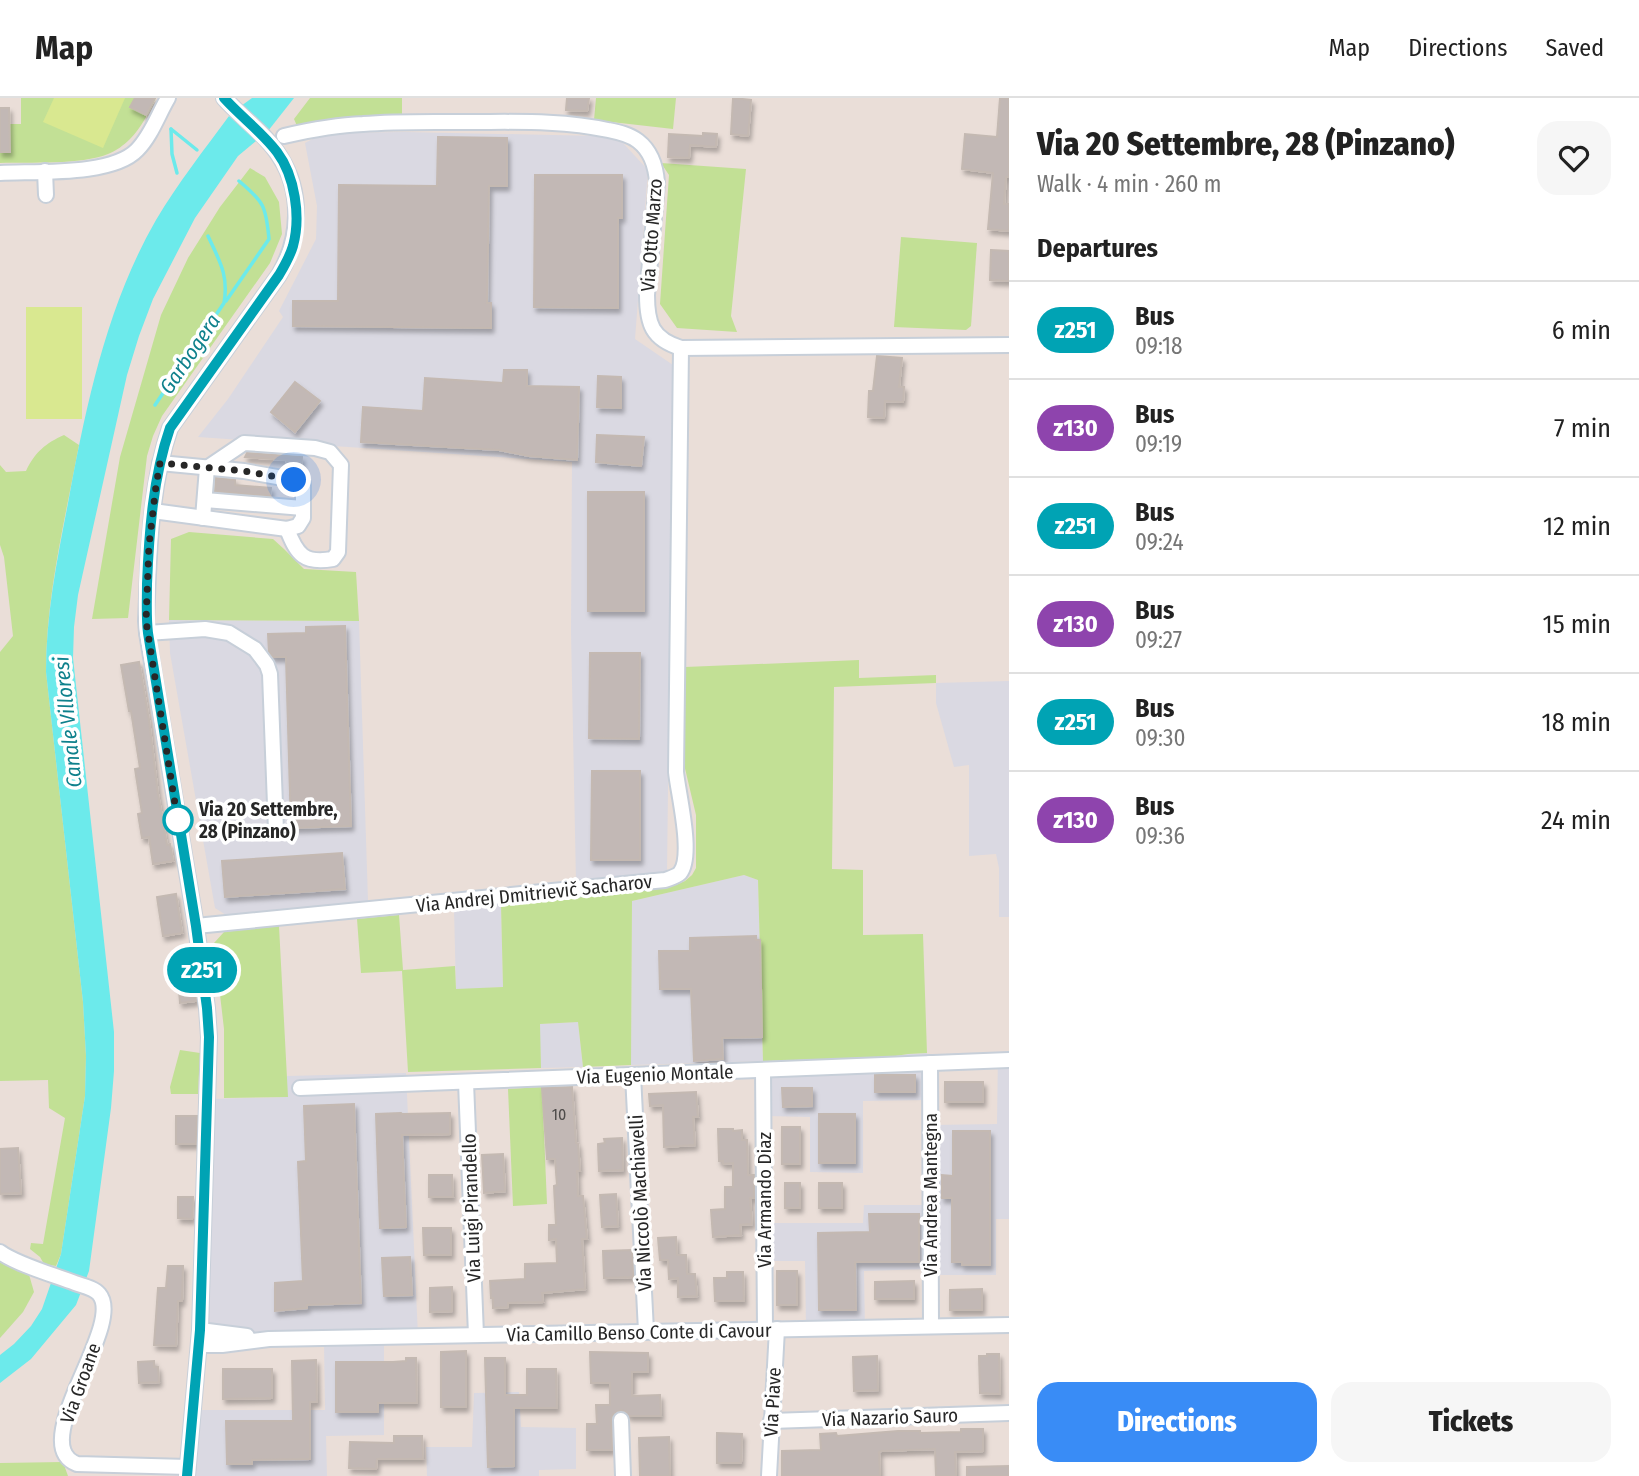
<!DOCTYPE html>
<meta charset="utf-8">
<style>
body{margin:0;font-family:"Fira Sans Condensed",sans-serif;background:#f6f6f6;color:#222;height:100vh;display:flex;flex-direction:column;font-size:26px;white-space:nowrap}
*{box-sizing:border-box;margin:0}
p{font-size:23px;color:#767676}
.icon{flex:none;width:38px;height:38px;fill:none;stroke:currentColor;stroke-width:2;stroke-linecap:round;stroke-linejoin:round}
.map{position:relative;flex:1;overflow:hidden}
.drawer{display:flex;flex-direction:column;background:#fff;width:630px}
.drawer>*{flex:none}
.badge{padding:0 14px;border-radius:23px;font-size:24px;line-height:46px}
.you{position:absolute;width:35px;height:35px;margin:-18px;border:5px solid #fff;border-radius:50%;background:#1a73e8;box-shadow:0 0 0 10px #1a73e833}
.map>.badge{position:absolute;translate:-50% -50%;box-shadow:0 0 0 4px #fff}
h2{padding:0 28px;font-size:26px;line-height:63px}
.round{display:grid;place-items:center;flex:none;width:74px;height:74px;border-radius:21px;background:#f6f6f6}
.headline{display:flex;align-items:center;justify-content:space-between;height:119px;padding:0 28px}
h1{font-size:33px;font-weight:800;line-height:52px}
.button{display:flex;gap:14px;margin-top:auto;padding:14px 28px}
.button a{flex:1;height:80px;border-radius:21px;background:#398cf6;color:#fff;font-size:28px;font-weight:800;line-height:80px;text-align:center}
.button a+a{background:#f6f6f6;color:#222}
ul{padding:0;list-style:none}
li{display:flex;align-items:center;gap:21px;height:98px;padding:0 28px;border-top:2px solid #e0e0e0}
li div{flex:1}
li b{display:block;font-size:26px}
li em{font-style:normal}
li .badge{min-width:77px;font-weight:700;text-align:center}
header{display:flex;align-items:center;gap:42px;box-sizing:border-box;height:98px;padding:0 35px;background:#fff;border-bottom:2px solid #e0e0e0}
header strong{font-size:33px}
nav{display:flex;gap:38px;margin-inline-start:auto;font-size:24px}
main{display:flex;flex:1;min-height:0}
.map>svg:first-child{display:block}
</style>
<header>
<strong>Map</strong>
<nav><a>Map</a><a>Directions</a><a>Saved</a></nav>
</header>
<main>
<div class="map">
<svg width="1009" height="1378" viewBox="0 0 1009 1378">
<defs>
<filter id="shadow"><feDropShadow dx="2.5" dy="4.5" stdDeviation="2" flood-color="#0004"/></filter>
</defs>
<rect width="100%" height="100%" fill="#eaded8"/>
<g fill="#dad9e2">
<path d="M405 34 599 38 623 45 648 72 635 241 673 267 667 775 576 784 571 534 572 364 198 339 228 301 283 219 279 213 316 141 317 108 305 45 324 35Z"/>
<path d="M169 522 359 523 368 803 226 817 215 810 170 555Z"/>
<path d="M1009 583V819H999V770L996 756 969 758V667L954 669 936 605V585Z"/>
<path d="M744 777 758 782 763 963 631 967 632 803Z"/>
<path d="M501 807 503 889 456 892 454 811Z"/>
<path d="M578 924 583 969 541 970 539 926Z"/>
<path d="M998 954H1009V1121H996V1177H931V1171L864 1173 865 1230H806L805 1163H767V1125H863L864 1107H931L932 1027 997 1026Z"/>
<path d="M927 955V1002L863 1003V1075L810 1074V1019L766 1018 765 963 889 959 908 956Z"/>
<path d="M406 975 418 1237 272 1239 257 1235 204 1232 212 1001 287 999V978Z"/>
<path d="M324 1244H384V1337L326 1338 327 1378H192L197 1312H325Z"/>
<path d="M519 1294 521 1329 576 1330V1371L539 1372V1378H427L426 1349H472L474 1295Z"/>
</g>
<g fill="#c2e095">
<path d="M21 0H156C149 14 141 30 130 41 124 47 116 53 108 56 81 67 29 64 0 65V54H10L9 26H21Z"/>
<path d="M310 0H402V17L327 21 307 28H297L294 21Z"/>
<path d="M596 0H676L673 31 594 22Z"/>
<path d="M661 65 746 71 731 218 737 234 677 230 660 206 669 77Z"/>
<path d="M250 70 265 79 279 104 282 136 270 165 162 318 153 338 147 358 128 520 92 521 120 359 161 217 188 160 220 109Z"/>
<path d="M901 139 977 145 971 228 966 232 894 229Z"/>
<path d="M64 337 79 347C65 422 46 497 46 574L83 904 86 958 85 998 61 1156 56 1168 44 1166 40 1159 30 1151 31 1145 43 1146 65 1020 49 1010 48 982 0 983V554L13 538 4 459 0 447V367L6 374 26 373C35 354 46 345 64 337Z"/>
<path d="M189 434 273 441 284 451 304 471 356 474 359 523 169 522 171 441Z"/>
<path d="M859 562V580L936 577V585L834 589 832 771 863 772V837L923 836 927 955 908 956 889 959 763 963 758 782 744 777 632 803 631 967 583 969 578 924 540 926 541 970 408 974 402 873 361 875 357 821 399 817 403 872 455 868 456 891 503 889 501 807 631 794 676 787 685 783 692 777 696 770V717L683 662 685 569Z"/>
<path d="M279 828 288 999 224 1000V931L214 845 224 834Z"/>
<path d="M180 952 200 955 198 996H171L170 989Z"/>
<path d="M542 989 547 1106 513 1108 508 991Z"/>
<path d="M0 1164 28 1173 34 1194 23 1214 0 1240Z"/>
<path d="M63 1364 68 1378H0V1365Z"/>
</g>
<g fill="#d9e890">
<path d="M54 0H125L103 50 43 24Z"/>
<rect x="26" y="209" width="56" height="112"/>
</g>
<g fill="#6ceaeb">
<path d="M252 0H294L268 33 241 8Z"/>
<path d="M229 18 256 43 238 58 195 120 153 201 139 238 127 277 78 497 74 529 73 560 114 934V973L111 1010 89 1173 76 1207 31 1261 0 1285V1257L14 1246 31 1228 42 1211 61 1156 85 998 86 958 83 904 46 574C46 516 57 462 68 405 86 308 106 209 156 122 178 85 204 52 229 18Z"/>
</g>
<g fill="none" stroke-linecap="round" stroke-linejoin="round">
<g stroke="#6ceaeb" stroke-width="3.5">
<path d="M171 31 172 56 177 75"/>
<path d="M171 31 197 52"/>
<path d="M226 203 269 141C266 108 264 104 239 83"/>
<path d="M155 307 224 205C229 177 219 162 208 138"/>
</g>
</g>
<g fill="#c2b8b5" stroke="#c4b9b2" stroke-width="2" filter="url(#shadow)">
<path d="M135 0H155L146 17 130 9Z"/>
<path d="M567 0H589L587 13 566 12Z"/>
<path d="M733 0 751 2 748 38 731 36Z"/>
<path d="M1000 0H1009V79H1006L1004 106H1009V133L988 131 993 75 962 71 965 36 997 39Z"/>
<path d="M0 10H9L10 54H0Z"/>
<path d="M703 35 717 36 716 49 690 47 689 60 668 59 669 36 703 38Z"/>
<path d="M438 39 507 40V88H489L487 205H491V230L293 228V203H338L339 87 437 88Z"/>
<path d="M535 77H622V120H618V210L534 209Z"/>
<path d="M991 152 1009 153V183L990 182Z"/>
<path d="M877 258 902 260 899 289H904L903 304 885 303 884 320 868 319 869 293H873Z"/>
<path d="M504 272H527V288L579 289 577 362 529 358 499 352 361 344 363 309 423 313 425 280 503 285Z"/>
<path d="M598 278 621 279V310L597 309Z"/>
<path d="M295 284 320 303 295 334 271 314Z"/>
<path d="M597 337 644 339 641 368 596 364Z"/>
<path d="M247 355 302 359 301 374 286 371 287 362 245 359Z"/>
<path d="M216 380 235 382V387L271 390 270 398 215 393Z"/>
<rect x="588" y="394" width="56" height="119"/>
<path d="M345 528 351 728 291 730 286 559H273L269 554 268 536 306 535V529Z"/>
<path d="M590 555H640L639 641 589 640Z"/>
<path d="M139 564 149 622 158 696 167 747 170 746 173 763 153 766 149 739 142 740 138 716 142 715 135 671 140 670 131 613H129L121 567Z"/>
<path d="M592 673H640V762H591Z"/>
<path d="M342 755 345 791 225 799 222 763Z"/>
<path d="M176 796 182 835 163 838 157 799Z"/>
<path d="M756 838V842H760L762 939 722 940 723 961 694 963 691 891H660L659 853H690V840Z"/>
<path d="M193 879 196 903 180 905 178 880Z"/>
<rect x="875" y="977" width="40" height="17"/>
<rect x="945" y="984" width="38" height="20"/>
<path d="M572 989 576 1045 578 1046 580 1073H577L578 1098H583L587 1141H582L585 1191 542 1195 543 1204 508 1205V1209L493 1210V1200H491L490 1183 525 1181V1166L557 1165 556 1141 549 1142V1127H556L554 1088 557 1087 555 1061H547L542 990Z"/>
<path d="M782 990H812V1008L783 1009Z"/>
<path d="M696 994 698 1019H693L695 1047 664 1049 663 1007 650 1008 649 996Z"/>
<path d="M354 1006 361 1205 307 1207V1210L275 1213V1185L303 1183 298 1064 306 1063 304 1008Z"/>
<path d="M401 1015 402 1016 450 1015V1036L402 1037 406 1129 380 1130 376 1016Z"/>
<rect x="819" y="1016" width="36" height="49"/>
<path d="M176 1018H197L196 1046H176Z"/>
<rect x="782" y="1029" width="18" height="37"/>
<path d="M718 1031H733V1033L742 1032V1042H747L748 1077H754V1100H750L752 1126 740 1127 741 1137 713 1139 711 1112 725 1111V1089H733V1065L723 1066V1063H719Z"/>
<path d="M953 1033H990V1167H962V1164H952V1100H942V1077L953 1078Z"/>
<path d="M622 1040 623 1072 599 1073 598 1046 605 1045 604 1041Z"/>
<path d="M18 1050 21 1095 0 1096V1051Z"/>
<path d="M503 1056 505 1093 484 1095 482 1057Z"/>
<path d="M429 1077H452L453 1099H429Z"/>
<rect x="785" y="1085" width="15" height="25"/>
<rect x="819" y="1085" width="23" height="25"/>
<path d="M616 1096 618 1128 602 1129 600 1097Z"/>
<path d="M178 1099H193L192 1121 178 1120Z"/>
<path d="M869 1116H919V1164H855L856 1212H819L818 1135 870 1134Z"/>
<path d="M423 1130H451V1157H424Z"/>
<path d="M676 1139 677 1157H686L687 1176H695L697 1198 678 1199V1180L669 1181 668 1162H660L658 1140Z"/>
<path d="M632 1152 633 1179 604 1180 603 1153Z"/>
<path d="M410 1159 412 1197 384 1198 382 1160Z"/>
<path d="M168 1168H183L182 1203H178L176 1248 154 1247 158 1190H166Z"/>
<rect x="777" y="1173" width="20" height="34"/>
<path d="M727 1174H743L744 1203H715L714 1180H727Z"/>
<path d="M914 1183V1201H875V1184Z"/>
<path d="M452 1189V1213L430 1214V1190Z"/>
<path d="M982 1191V1212H950V1192Z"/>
<path d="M466 1253V1309H441V1254Z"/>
<path d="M590 1254 648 1255V1274H632V1298L660 1297 661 1318H629L626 1314 621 1312 617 1314 613 1317 611 1322 612 1352H587V1326H597L596 1307H610V1285H591Z"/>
<path d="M987 1256H999L1000 1296 980 1295 979 1258H987Z"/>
<path d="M877 1258 878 1292 854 1293 853 1259Z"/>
<path d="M406 1260H416L417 1305H378V1314H336V1264H393L406 1263Z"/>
<path d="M485 1260H505V1297H527V1271H556L557 1310H514V1368L488 1369Z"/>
<path d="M316 1262 317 1304H310V1361L252 1362V1366H227L226 1323H293L292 1263Z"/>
<path d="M154 1263V1269H158L159 1284 139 1285 138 1264Z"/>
<path d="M223 1271H272V1300L223 1301Z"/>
<path d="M961 1331H983V1353L955 1354 956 1378H936L935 1351 881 1353 879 1354 880 1378H782V1353L821 1352 820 1336 836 1335 837 1338 898 1333H920V1335L961 1334Z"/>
<path d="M717 1335 742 1336 741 1365H717Z"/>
<path d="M394 1338H422L423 1361H377L376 1371 349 1370 350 1344 394 1345Z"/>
<path d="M669 1339 670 1378H640L639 1340Z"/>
<path d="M1009 1368V1378H967V1369Z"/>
</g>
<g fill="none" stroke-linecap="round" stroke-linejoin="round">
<defs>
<g id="minor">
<path d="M284 38C310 32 336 27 363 26 398 23 434 24 470 24 516 24 562 22 608 32 618 34 629 36 638 43 651 53 656 69 657 85L647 197C647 226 652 241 681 250L1009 247"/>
<path d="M45 73 46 97"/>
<path d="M0 75C36 73 112 78 137 52 151 38 158 17 168 0"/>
<path d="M205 402 303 410"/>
<path d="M153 413 287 431 298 428 303 420V386L294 382 244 373 160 365"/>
<path d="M203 420 207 370 244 345 315 350 330 354 341 367 338 454 333 461C304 466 297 457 287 431"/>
<path d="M147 535 205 531 229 535 255 551 267 567 270 576 276 733"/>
<path d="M196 828 665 782C670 780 676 779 680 775 694 758 678 695 676 674L681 250"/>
<path d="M930 965 931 1228"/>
<path d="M763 972 765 1231"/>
<path d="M633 977 646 1233"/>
<path d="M466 984 476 1237"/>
<path d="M300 990 1009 962"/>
<path d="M0 1154C16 1166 54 1177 75 1185 83 1188 94 1190 99 1196 126 1227 25 1346 77 1366L188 1369"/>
<path d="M200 1232 247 1238"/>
<path d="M199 1247H222L269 1241 1009 1227"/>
<path d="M621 1322 623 1378"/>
<path d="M771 1323 1009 1315"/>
<path d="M187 1378 200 1232 209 939 207 910 196 828 147 535 146 523C149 458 149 392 170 330L279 177C300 141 303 95 280 59 267 37 241 19 224 0"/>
<path d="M769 1378 777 1231"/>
</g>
</defs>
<use href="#minor" stroke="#c7cfd9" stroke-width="18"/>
<use href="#minor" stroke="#fff" stroke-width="14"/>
</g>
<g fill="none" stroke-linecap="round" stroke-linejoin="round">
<defs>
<path id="line" d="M187 1378 200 1232 209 939 207 910 196 828 148 535C146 519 147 503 147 486 149 434 153 379 170 330L279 177C285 167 290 158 293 148 301 119 295 78 277 54 262 34 241 19 224 0"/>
</defs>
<use href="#line" stroke="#fff" stroke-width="16"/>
<use href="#line" stroke="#00a3b4" stroke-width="10"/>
<path stroke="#272727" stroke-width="7" stroke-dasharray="0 12.6" d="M178 722V725L146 523 149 447 156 388 160 365 244 373 294 382"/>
</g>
<circle fill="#fff" stroke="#00a3b4" stroke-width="3.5" cx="178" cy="722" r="14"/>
<g text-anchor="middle" stroke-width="7" stroke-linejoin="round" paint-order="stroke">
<g font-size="16" fill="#4e4b4a">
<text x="559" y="1022">10</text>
</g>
<g font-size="19" fill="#272727" stroke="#fff">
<text transform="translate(651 137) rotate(-86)" y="7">Via Otto Marzo</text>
<text transform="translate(534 795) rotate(-6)" y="7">Via Andrej Dmitrievič Sacharov</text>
<text transform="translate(655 976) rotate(-2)" y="7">Via Eugenio Montale</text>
<text transform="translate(930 1097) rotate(-90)" y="7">Via Andrea Mantegna</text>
<text transform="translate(764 1102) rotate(-90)" y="7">Via Armando Diaz</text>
<text transform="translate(640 1105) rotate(-93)" y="7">Via Niccolò Machiavelli</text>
<text transform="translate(471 1110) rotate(-92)" y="7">Via Luigi Pirandello</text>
<text transform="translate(639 1234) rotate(-1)" y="7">Via Camillo Benso Conte di Cavour</text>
<text transform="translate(80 1285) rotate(-70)" y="7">Via Groane</text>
<text transform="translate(772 1304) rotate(-87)" y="7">Via Piave</text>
<text transform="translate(890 1319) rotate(-2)" y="7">Via Nazario Sauro</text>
</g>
<g font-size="19" font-weight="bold" fill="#272727" stroke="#fff" text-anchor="start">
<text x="199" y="718">Via 20 Settembre,<tspan x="199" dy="22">28 (Pinzano)</tspan></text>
</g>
<g font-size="21" font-style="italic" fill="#0f818c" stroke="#fff">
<text transform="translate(190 256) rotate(-56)" y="7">Garbogera</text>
<text transform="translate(68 624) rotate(-96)" y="7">Canale Villoresi</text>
</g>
</g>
</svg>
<div class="you" style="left:294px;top:382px"></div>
<b class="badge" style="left:202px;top:872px;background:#00a3b4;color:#fff">z251</b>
</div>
<section class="drawer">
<div class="headline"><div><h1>Via 20 Settembre, 28 (Pinzano)</h1><p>Walk · 4 min · 260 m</p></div><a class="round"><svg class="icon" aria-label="heart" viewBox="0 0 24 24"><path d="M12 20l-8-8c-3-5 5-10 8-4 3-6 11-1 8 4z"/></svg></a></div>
<h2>Departures</h2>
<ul>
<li><span class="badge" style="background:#00a3b4;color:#fff">z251</span><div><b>Bus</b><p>09:18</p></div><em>6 min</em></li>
<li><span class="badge" style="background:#8e44ad;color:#fff">z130</span><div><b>Bus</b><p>09:19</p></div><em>7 min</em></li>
<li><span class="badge" style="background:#00a3b4;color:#fff">z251</span><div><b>Bus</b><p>09:24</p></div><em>12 min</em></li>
<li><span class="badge" style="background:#8e44ad;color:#fff">z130</span><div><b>Bus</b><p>09:27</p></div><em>15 min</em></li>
<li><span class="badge" style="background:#00a3b4;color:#fff">z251</span><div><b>Bus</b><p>09:30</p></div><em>18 min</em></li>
<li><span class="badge" style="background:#8e44ad;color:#fff">z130</span><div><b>Bus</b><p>09:36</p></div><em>24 min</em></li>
</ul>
<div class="button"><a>Directions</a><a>Tickets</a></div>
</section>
</main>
